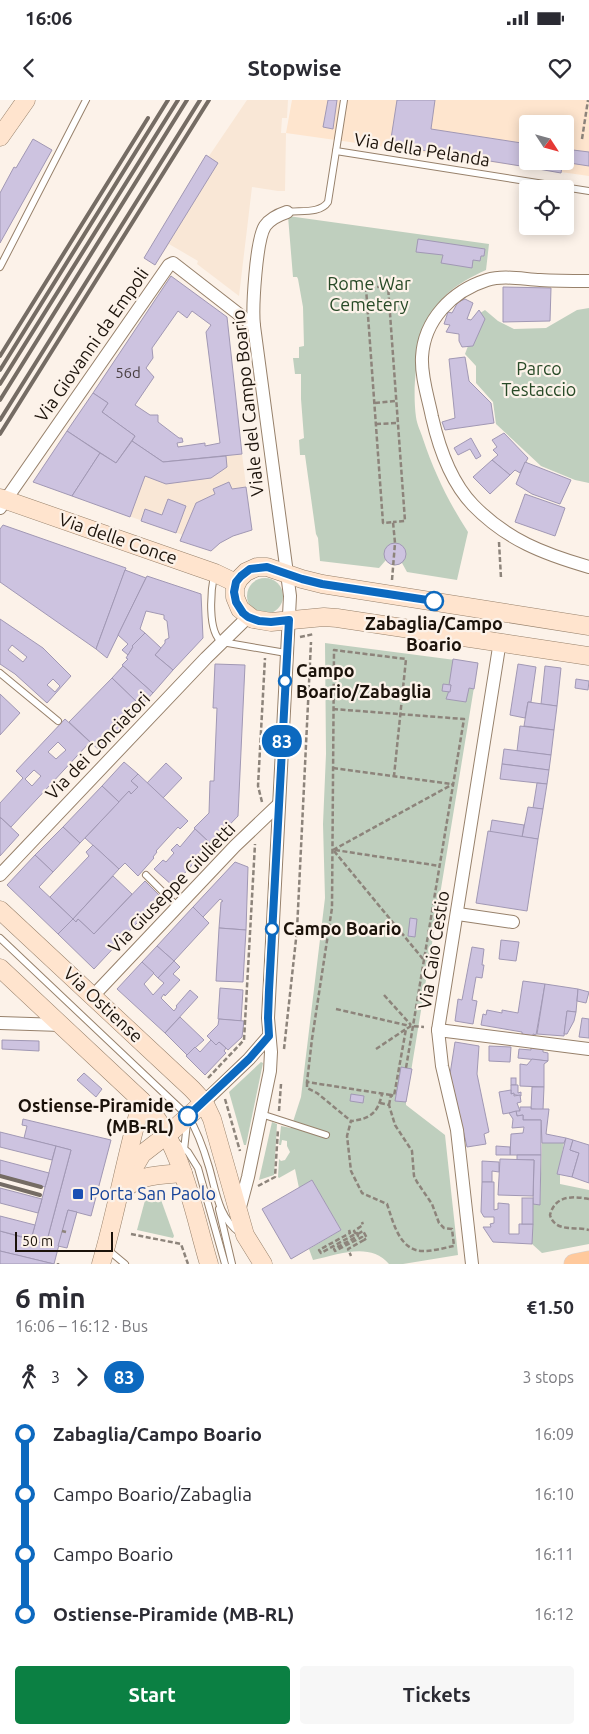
<!DOCTYPE html>
<meta charset="utf-8">
<style>
body{margin:0;font-family:Ubuntu,sans-serif;background:#f7f7f7;color:#2b2b33;height:100vh;display:flex;flex-direction:column;font-size:19px;white-space:nowrap}
*{box-sizing:border-box;margin:0}
p{font-size:16px;color:#7c7c81}
.icon{flex:none;width:28px;height:28px;fill:none;stroke:currentColor;stroke-width:2;stroke-linecap:round;stroke-linejoin:round}
.map{position:relative;height:1164px;overflow:hidden}
.side{display:flex;flex-direction:column;background:#fff;flex:1}
.side>*{flex:none}
.badge{padding:0 10px;border-radius:16px;font-size:18px;line-height:32px}
.needle{width:32px;rotate:126deg}
.controls{position:absolute;left:519px;top:15px;display:grid;gap:10px}
.controls a{display:grid;place-items:center;width:55px;height:55px;border-radius:5px;background:#fff;box-shadow:0 2px 12px #0003;font-size:25px}
.scale{position:absolute;left:15px;bottom:12px;width:98px;box-sizing:border-box;padding-left:5px;border:2px solid #1b120a;border-top:0;font-size:14px;line-height:18px;white-space:nowrap;color:#1b120a;-webkit-text-stroke:4px #fcf2e9;paint-order:stroke}
.map>.badge{position:absolute;translate:-50% -50%;box-shadow:0 0 0 2px #fff}
.legs{display:flex;align-items:center;gap:8px;height:55px;padding:0 15px;font-size:16px}
.legs p{margin-inline-start:auto}
.headline{display:flex;align-items:center;justify-content:space-between;height:85px;padding:0 15px}
h1{font-size:28px;font-weight:700;line-height:38px}
.primary-button{display:flex;gap:10px;margin-top:auto;padding:10px 15px}
.primary-button a{flex:1;height:58px;border-radius:5px;background:#0b8043;color:#fff;font-size:20px;font-weight:700;line-height:58px;text-align:center}
.primary-button a+a{background:#f7f7f7;color:#2b2b33}
ul{padding:0 15px;list-style:none}
li{display:flex;align-items:center;gap:18px;height:60px;font-size:19px}
li i{display:grid;place-items:center;width:8px;height:100%;margin:0 6px;background:currentColor}
li i::after{content:'';width:12px;height:12px;margin:-6px;border:4px solid;border-radius:50%;background:#fff}
li p{margin-inline-start:auto}
li:first-child i{background:linear-gradient(#0000 50%,currentColor 0)}
li:last-child i{background:linear-gradient(currentColor 50%,#0000 0)}
.status{display:flex;justify-content:space-between;align-items:center;height:35px;padding:0 25px;background:#fff;direction:ltr}
.status svg{height:14px;fill:currentColor}
header{display:flex;justify-content:space-between;align-items:center;height:65px;padding:0 15px;background:#fff;font-size:22px;font-weight:700}
.map>svg:first-child{display:block}
</style>
<div class="status"><b>16:06</b><svg viewBox="0 0 49 12"><path d="M0 12V9h3v3zM5 12V6h3v6zM10 12V3h3v9zM15 12V0h3v12zM26 1h20v11H26zM47 4h2v5h-2z"/></svg></div>
<header><svg class="icon" aria-label="back" viewBox="0 0 24 24"><path d="M15 5l-7 7 7 7"/></svg>Stopwise<svg class="icon" aria-label="heart" viewBox="0 0 24 24"><path d="M12 20l-8-8c-3-5 5-10 8-4 3-6 11-1 8 4z"/></svg></header>
<div class="map">
<svg width="589" height="1164" viewBox="0 0 589 1164">
<rect width="100%" height="100%" fill="#fcf2e9"/>
<path fill="#fee5ce" fill-rule="evenodd" d="M292 0H589V76L286 33ZM528 24H565V61H528Z"/>
<g fill="#f9e7d6">
<path d="M247 0H288L287 18H282L281 33H286L285 91H278L252 87 239 196 197 164 198 161 169 144 155 165 144 158 206 55 209 56Z"/>
<path d="M132 341 163 362 242 354 251 425 237 428 211 445 72 396 100 353 116 363Z"/>
</g>
<g fill="#bfcfbe">
<path d="M288 116 489 144 486 170C471 177 459 183 447 194 419 222 411 279 416 317 417 325 421 332 423 339 434 372 449 403 468 432L457 480 407 472 402 463 395 465 386 460 379 468 320 461 318 438 316 434 305 355H300L299 340 304 338 301 299V274H295L293 258H299V247L304 246 303 207 298 179 297 177H293Z"/>
<path d="M589 208V383L575 380 541 366 496 324 493 302 476 283V266L465 254 468 246 479 232 477 215 485 210 498 221 514 229 546 228 577 210Z"/>
<circle cx="265" cy="496" r="18"/>
<path d="M325 543 478 563 406 1002V1005L445 1035 458 1155 403 1164H389C370 1141 337 1155 313 1160L309 1149 341 1130 312 1080 299 1088 295 1069 279 1078 278 1077 279 1059 281 1061 285 1060 290 1052 287 1046V1041L282 1040 281 1045H279L281 1026 291 1028 301 997 325 798 323 724 326 654Z"/>
<path d="M261 962 263 963 246 1045H244L229 992Z"/>
<path d="M272 1022 277 1024 274 1075 259 1080Z"/>
<path d="M542 1043H564L558 1074 560 1075V1084L589 1090V1144L542 1153 532 1144 533 1104H540Z"/>
<path d="M147 1093H153L160 1097 174 1136 173 1138 137 1130Z"/>
</g>
<g fill="#cdc3e0" stroke="#a198b4" fill-rule="evenodd">
<path d="M328 0H337L333 29 323 27Z"/>
<path d="M397 0H435L431 29 528 44 527 67 390 45Z"/>
<path d="M33 39 52 50 0 143V93L14 67 16 68Z"/>
<path d="M565 49 589 52V66L563 62 565 61Z"/>
<path d="M206 55 218 63 155 165 144 158Z"/>
<path d="M528 61H563L561 73 527 67Z"/>
<path d="M418 139 485 149 484 156H481L480 161 473 160 472 168 441 163 443 155 416 152Z"/>
<path d="M171 176 227 217 242 354 163 362 132 341 135 336 102 312 108 303 93 293ZM178 211 187 218 192 211 211 225 206 232 220 343 205 346V343L178 347 177 343 183 342 182 338H179L158 322V315H150L135 305 154 277 146 268 153 258 152 248Z"/>
<path d="M503 187 551 188 550 221 503 222Z"/>
<path d="M465 199 473 203 467 219 471 220 479 210 485 219 473 246 462 247 459 241V234L446 232 450 225 444 224 448 212 452 213 458 202Z"/>
<path d="M465 257 469 281 491 303 494 323 445 330 442 322 455 318 449 259Z"/>
<path d="M93 293 108 303 102 312 135 336 116 363 67 331Z"/>
<path d="M67 331 100 353 72 396 33 382Z"/>
<path d="M504 333 528 358 520 373 515 370 510 375 492 360 498 355 493 350 497 347 492 340Z"/>
<path d="M471 338 481 356 476 359 470 349 458 355 454 348Z"/>
<path d="M132 341 163 362 226 356 227 367 211 378 166 384 145 376 130 417 72 396 100 353 116 363Z"/>
<path d="M492 360 510 375 490 394 473 377Z"/>
<path d="M525 362 571 380 560 404 532 394 516 384Z"/>
<path d="M229 382 232 389 246 387 252 430 233 436 220 443 211 451 180 441 196 403 215 394 213 389Z"/>
<path d="M525 394 565 408 555 436 515 422Z"/>
<path d="M168 399 186 406 176 433 141 421 145 409 162 415Z"/>
<path d="M3 425 126 468 96 549 0 482V429Z"/>
<circle cx="395" cy="454" r="11"/>
<path d="M125 470 146 478 107 558 96 549Z"/>
<path d="M147 476 201 494 203 538 173 570 155 555 165 543V540L169 538 167 521 164 519V515L146 511 140 529 145 533 132 546 133 547 128 555 122 550 128 544 118 535Z"/>
<path d="M0 519 43 548 71 576 47 603 15 574 0 564ZM12 545 27 557 23 562 8 550ZM53 579 60 586 55 592 47 585Z"/>
<path d="M145 533 161 548 155 555 173 570 153 593 122 565 128 559 126 558 133 547 132 546Z"/>
<path d="M453 559 478 563 474 589 469 588 466 602 446 599 451 585H449Z"/>
<path d="M215 564 245 565 238 716 211 744 194 728 209 713 210 681H214L217 608H213Z"/>
<path d="M518 564 536 567 531 602H528L525 618 510 615Z"/>
<path d="M123 566 153 593 141 606 112 578Z"/>
<path d="M545 566 561 568 557 606 541 604Z"/>
<path d="M112 578 141 606 100 651 69 622Z"/>
<path d="M576 579 589 581 588 590 575 588Z"/>
<path d="M443 584 451 585 450 592 442 591Z"/>
<path d="M0 594 20 613 0 635Z"/>
<path d="M528 602 557 606 554 630 524 626Z"/>
<path d="M65 619 90 642 11 727 0 717V703L23 678 16 671ZM58 642 66 650 56 659 48 652ZM34 670 41 676 32 686 25 679Z"/>
<path d="M520 626 554 630 551 655 517 651Z"/>
<path d="M504 649 551 655 549 670 502 664Z"/>
<path d="M124 662 138 674 131 681 138 687 131 694 129 691 119 702 102 686Z"/>
<path d="M166 663 182 678 163 698 147 683Z"/>
<path d="M502 664 549 670 547 684 500 679Z"/>
<path d="M138 674 188 721 180 729 178 727 156 751 157 752 153 757 154 758 138 776 125 763 119 769 85 738 129 691 131 694 138 687 131 681Z"/>
<path d="M537 683 547 684 543 709 533 708Z"/>
<path d="M102 686 119 702 80 743 63 727Z"/>
<path d="M528 707 543 709 538 739 522 737Z"/>
<path d="M1 718 19 735 0 756V718Z"/>
<path d="M492 720 524 725 522 737 490 732Z"/>
<path d="M63 727 80 743 53 772 35 755Z"/>
<path d="M195 729 211 744 173 786 154 769 163 760 166 762 174 753 171 750 177 744 180 747Z"/>
<path d="M488 731 538 739 527 811 476 803Z"/>
<path d="M93 745 119 769 73 819 50 797 89 756 86 752Z"/>
<path d="M35 755 53 772 39 787 73 819 58 834 7 785Z"/>
<path d="M235 762 248 767 246 830 219 828 221 802 223 801 220 799 203 817 193 807Z"/>
<path d="M113 776 132 794 94 834 78 819 76 822 73 819Z"/>
<path d="M145 781 161 797 94 869 58 834 73 819 76 822 78 819 94 834Z"/>
<path d="M193 807 209 823 174 861 157 846Z"/>
<path d="M410 818 417 819 415 837 408 836Z"/>
<path d="M219 828 246 830 243 882 216 881Z"/>
<path d="M501 840 519 842 516 861 499 859Z"/>
<path d="M157 846 174 861 158 878 142 862Z"/>
<path d="M472 847 484 849 482 865H484L482 878 476 877 472 900 477 901 473 924 455 921 458 899 462 900Z"/>
<path d="M174 861 180 867 173 874 180 880 165 896 164 894 161 898 174 911 177 907 176 906 190 890 198 897 165 933 117 889 142 862 154 873 144 884 153 895 164 883 158 878Z"/>
<path d="M523 881 545 884 536 935 533 934V936L522 934V932L481 925 483 914 486 915 487 910 502 913V910L518 913Z"/>
<path d="M545 884 578 889 576 912 567 911 564 936 537 934Z"/>
<path d="M220 888 243 890 241 921 218 919Z"/>
<path d="M578 889 589 892 586 903 577 901Z"/>
<path d="M567 911 576 912 574 921 567 934H564Z"/>
<path d="M180 917 204 940 187 955 165 933Z"/>
<path d="M582 918 589 919V938L579 937Z"/>
<path d="M219 919 244 921 242 937 228 950 219 942 216 945 207 936 218 925Z"/>
<path d="M2 940 39 941V951L2 949Z"/>
<path d="M211 940 216 945 219 942 226 948 224 951 226 953 205 975 186 956 195 947 200 952Z"/>
<path d="M455 942 479 946 477 974 489 1032 484 1034 486 1044 467 1047 450 974Z"/>
<path d="M489 946 511 947 510 962 489 961Z"/>
<path d="M531 947 543 949V952L548 953V961L518 958 519 949 531 950Z"/>
<path d="M532 959 548 961 544 964V987L520 986V964L527 965Z"/>
<path d="M401 967 412 969 406 1002 395 1001Z"/>
<path d="M84 973 102 989 96 997 77 980Z"/>
<rect x="511" y="978" width="5" height="7"/>
<path d="M511 985H518V993L521 992V996L511 994Z"/>
<path d="M532 987H544L543 1010 531 1009Z"/>
<path d="M511 990V994L514 993V996L520 995 521 1002 517 1003 520 1011 503 1014 499 992Z"/>
<path d="M351 994 364 996 363 1003 350 1001Z"/>
<path d="M520 1007H531V1009H549L546 1034 566 1038 564 1043H542L541 1020H523V1015L517 1016 516 1011H520Z"/>
<path d="M516 1011 517 1016 523 1015V1020H541V1055H510L511 1034 523 1033 524 1027 512 1028 513 1019 509 1013Z"/>
<path d="M23 1019 111 1040 91 1116 68 1110 54 1164 0 1151V1131L46 1144 71 1050 24 1038 27 1026 22 1025Z"/>
<path d="M0 1032 56 1046 52 1060 0 1047Z"/>
<path d="M566 1038 573 1040 570 1050 579 1053 572 1077 557 1074Z"/>
<path d="M573 1040 589 1045V1083L572 1077 579 1053 570 1050Z"/>
<path d="M56 1046 71 1050 46 1144 31 1140Z"/>
<path d="M496 1046 510 1047V1055H496Z"/>
<path d="M517 1055H541L540 1105 533 1104 534 1060H517Z"/>
<path d="M500 1059 534 1060 533 1096 498 1095Z"/>
<path d="M0 1060 49 1073 45 1087 0 1075Z"/>
<path d="M482 1061 499 1062V1072L492 1071V1082H482Z"/>
<path d="M312 1080 341 1130 291 1159 262 1109Z"/>
<path d="M482 1082H494V1110L498 1109V1103L509 1104V1134H519V1124H533L532 1144 493 1142 483 1127H491L490 1124 494 1123V1117H484L481 1112Z"/>
<path d="M0 1088 42 1099 38 1113 0 1103Z"/>
<rect x="522" y="1098" width="11" height="26"/>
<path d="M68 1110 77 1112 67 1148 58 1146Z"/>
<path d="M0 1116 35 1125 31 1139 0 1131Z"/>
<path d="M0 1151 21 1156 54 1164H0Z"/>
</g>
<g fill="none" stroke-linecap="round" stroke-linejoin="round">
<defs>
<g id="lane">
<path d="M336 51 589 91"/>
<path d="M287 112C300 110 320 114 328 102L344 0"/>
<path d="M0 167 86 0"/>
<path d="M214 475C211 490 207 532 222 542L286 553"/>
<path d="M0 573 58 621"/>
<path d="M146 775 177 806"/>
<path d="M0 838 188 1016C198 1032 204 1050 209 1067 216 1091 218 1117 240 1133"/>
<path d="M261 1014 326 1035"/>
<path d="M176 1042 188 1052 198 1068 225 1164"/>
<path d="M184 1050 187 1023"/>
<path d="M219 1109 232 1164"/>
<path d="M107 1149 125 1164"/>
</g>
<g id="street">
<path d="M589 181C573 181 556 181 540 180 522 179 503 175 487 180 452 191 424 220 422 257 421 277 428 297 432 317 439 348 451 382 473 405 507 440 544 454 589 467"/>
<path d="M0 408 169 165 173 163 254 226"/>
<path d="M0 775 206 558 248 517"/>
<path d="M458 814 513 822"/>
<path d="M93 896 235 746 278 705"/>
<path d="M0 923 61 925"/>
<path d="M438 930 589 949"/>
<path d="M204 1002 249 959 269 936"/>
<path d="M239 1111 248 1077 270 971 271 952 268 918 290 496 254 226C252 208 256 140 265 126 270 119 278 115 287 112"/>
<path d="M472 1164 457 1030 442 966 438 930 500 541"/>
</g>
<g id="secondary">
<path d="M0 37 26 0"/>
<path d="M0 398 215 473 236 483"/>
<path d="M589 526 322 484 302 479 267 467H257L246 472 239 479 235 487V497L240 509 253 519 271 522 324 517 337 518 589 556"/>
<path d="M0 810 192 989 204 1002 212 1019 245 1135 263 1164"/>
<path d="M0 868 142 1001C182 1041 193 1111 209 1164"/>
<path d="M129 1076 142 1054 173 1030 204 1002"/>
<path d="M121 1092C138 1074 160 1075 183 1073"/>
<path d="M101 1164C117 1110 126 1054 142 1001"/>
</g>
<path id="primary" d="M574 1164 589 1161"/>
</defs>
<use href="#lane" stroke="#97816b" stroke-width="8"/>
<use href="#street" stroke="#97816b" stroke-width="14"/>
<use href="#secondary" stroke="#97816b" stroke-width="19"/>
<use href="#primary" stroke="#d6d4d3" stroke-width="21"/>
<g stroke="#8d847b" stroke-width="2.5" stroke-dasharray="5 2.5" stroke-linecap="butt">
<path d="M582 39 588 0"/>
<path d="M375 303 396 301"/>
<path d="M376 324 398 323"/>
<path d="M499 442 501 478"/>
<path d="M392 480 395 443 393 422 383 423 366 188 388 186 405 421 393 422"/>
<path d="M300 537 314 534"/>
<path d="M333 609 464 619 406 968"/>
<path d="M333 668 452 684"/>
<path d="M262 702 258 686 265 558"/>
<path d="M333 750 453 684"/>
<path d="M335 750 440 766"/>
<path d="M334 751 423 859"/>
<path d="M384 895 411 925"/>
<path d="M336 909 410 926"/>
<path d="M284 949 297 830 311 542"/>
<path d="M376 949 406 929"/>
<path d="M208 978 244 940 255 744"/>
<path d="M307 982V988L317 993 351 1021"/>
<path d="M391 995 307 982 312 939 332 808 334 550 406 559 394 676"/>
<path d="M225 999 240 1051"/>
<path d="M380 1003 389 1005 395 1025 412 1051 414 1076 417 1082 432 1104 439 1123 444 1128 452 1129 454 1146C444 1148 433 1151 423 1151 399 1151 393 1121 387 1104L362 1093 351 1071 347 1036 351 1021C370 1019 378 1013 382 994"/>
<path d="M389 1005 391 995 394 996 406 929 411 926 424 927"/>
<path d="M279 1011 281 984"/>
<path d="M258 1086 275 1077 278 1029"/>
<path d="M589 1099C573 1096 555 1095 550 1115 555 1133 576 1126 589 1130"/>
<path d="M349 1130 350 1133 319 1150 321 1153 357 1133 358 1136 334 1149 335 1151 362 1137 364 1140 348 1149 351 1156"/>
<path d="M62 1131 66 1132"/>
<path d="M131 1134 181 1144 188 1164"/>
<path d="M356 1134 354 1131 363 1125 362 1122"/>
<path d="M358 1134 363 1131 367 1138 364 1140"/>
<path d="M58 1164V1163"/>
</g>
<use href="#lane" stroke="#fff" stroke-width="6"/>
<use href="#street" stroke="#fff" stroke-width="12"/>
<use href="#secondary" stroke="#ffe4ce" stroke-width="18"/>
<use href="#primary" stroke="#ffc99c" stroke-width="20"/>
<g stroke="#756c64" stroke-width="4">
<path d="M0 256 148 18"/>
<path d="M0 270 168 0"/>
<path d="M0 284 178 0"/>
<path d="M0 300 187 0"/>
<path d="M0 320 200 0"/>
<path d="M0 334 209 0"/>
<path d="M0 1076 41 1087"/>
<path d="M0 1084 40 1095"/>
</g>
</g>
<g fill="none" stroke-linecap="round" stroke-linejoin="round">
<defs>
<path id="line-1" d="M188 1016 249 959 269 936 268 918 269 890 289 520 271 522 259 521 248 517 243 513 236 502 234 492 236 482 241 476 250 469 267 467 302 479 322 484 434 501"/>
</defs>
<use href="#line-1" stroke="#fff" stroke-width="11"/>
<use href="#line-1" stroke="#0c69bf" stroke-width="8"/>
</g>
<g fill="#fff" stroke="#0c69bf" stroke-width="2.5">
<circle cx="434" cy="501" r="9"/>
<circle cx="285" cy="581" r="6"/>
<circle cx="272" cy="829" r="6"/>
<circle cx="188" cy="1016" r="9"/>
</g>
<rect fill="#1a4fb4" stroke="#fcf2e9" stroke-width="2" x="72" y="1088" width="12" height="12" rx="2.5"/>
<g text-anchor="middle" stroke-width="4.5" stroke-linejoin="round" paint-order="stroke">
<g font-size="15" fill="#483e40">
<text x="128" y="278">56d</text>
</g>
<g font-size="18" fill="#1b120a" stroke="#fcf2e9">
<text transform="translate(422 50) rotate(9)" y="6">Via della Pelanda</text>
<text transform="translate(92 245) rotate(-55)" y="6">Via Giovanni da Empoli</text>
<text transform="translate(248 303) rotate(-96)" y="6">Viale del Campo Boario</text>
<text transform="translate(118 439) rotate(19)" y="6">Via delle Conce</text>
<text transform="translate(98 646) rotate(-46)" y="6">Via dei Conciatori</text>
<text transform="translate(172 788) rotate(-46)" y="6">Via Giuseppe Giulietti</text>
<text transform="translate(434 850) rotate(-81)" y="6">Via Caio Cestio</text>
<text transform="translate(103 905) rotate(43)" y="6">Via Ostiense</text>
</g>
<g font-size="18" fill="#284a27" stroke="#fcf2e9">
<text x="369" y="190">Rome War<tspan x="369" dy="21">Cemetery</tspan></text>
<text x="539" y="275">Parco<tspan x="539" dy="21">Testaccio</tspan></text>
</g>
<g font-size="18" font-weight="bold" fill="#1b120a" stroke="#fcf2e9" text-anchor="start">
<text x="434" y="530" text-anchor="middle">Zabaglia/Campo<tspan x="434" dy="21">Boario</tspan></text>
<text x="296" y="577">Campo<tspan x="296" dy="21">Boario/Zabaglia</tspan></text>
<text x="283" y="835">Campo Boario</text>
<text x="174" y="1012" text-anchor="end">Ostiense-Piramide<tspan x="174" dy="21">(MB-RL)</tspan></text>
</g>
<g font-size="18" fill="#164399" stroke="#fcf2e9" text-anchor="start">
<text x="89" y="1100">Porta San Paolo</text>
</g>
</g>
</svg>
<div class="controls">
<a><svg class="needle" viewBox="-14 -14 28 28"><path d="M0-13l5 13h-10z" fill="#e53935"/><path d="M0 13l5-13h-10z" fill="#7c7c81"/></svg></a>
<a><svg class="icon" aria-label="locate" viewBox="0 0 24 24"><circle cx="12" cy="12" r="6"/><path d="M12 2v4M12 18v4M2 12h4M18 12h4"/></svg></a>
</div>
<div class="scale">50 m</div>
<b class="badge" style="left:282px;top:641px;background:#0c69bf;color:#fff">83</b>
</div>
<section class="side">
<div class="headline"><div><h1>6 min</h1><p>16:06 – 16:12 · Bus</p></div><b>€1.50</b></div>
<div class="legs"><svg class="icon" aria-label="walk" viewBox="0 0 24 24"><circle cx="13" cy="4" r="2"/><path d="M13 8l-2 6 4 7M11 14l-3 7M7 12l3-4h3l4 4"/></svg>3<svg class="icon" aria-label="forward" viewBox="0 0 24 24"><path d="M9 5l7 7-7 7"/></svg><b class="badge" style="background:#0c69bf;color:#fff">83</b><p>3 stops</p></div>
<ul>
<li><i style="color:#0c69bf"></i><b>Zabaglia/Campo Boario</b><p>16:09</p></li>
<li><i style="color:#0c69bf"></i><span>Campo Boario/Zabaglia</span><p>16:10</p></li>
<li><i style="color:#0c69bf"></i><span>Campo Boario</span><p>16:11</p></li>
<li><i style="color:#0c69bf"></i><b>Ostiense-Piramide (MB-RL)</b><p>16:12</p></li>
</ul>
<div class="primary-button"><a>Start</a><a>Tickets</a></div>
</section>
